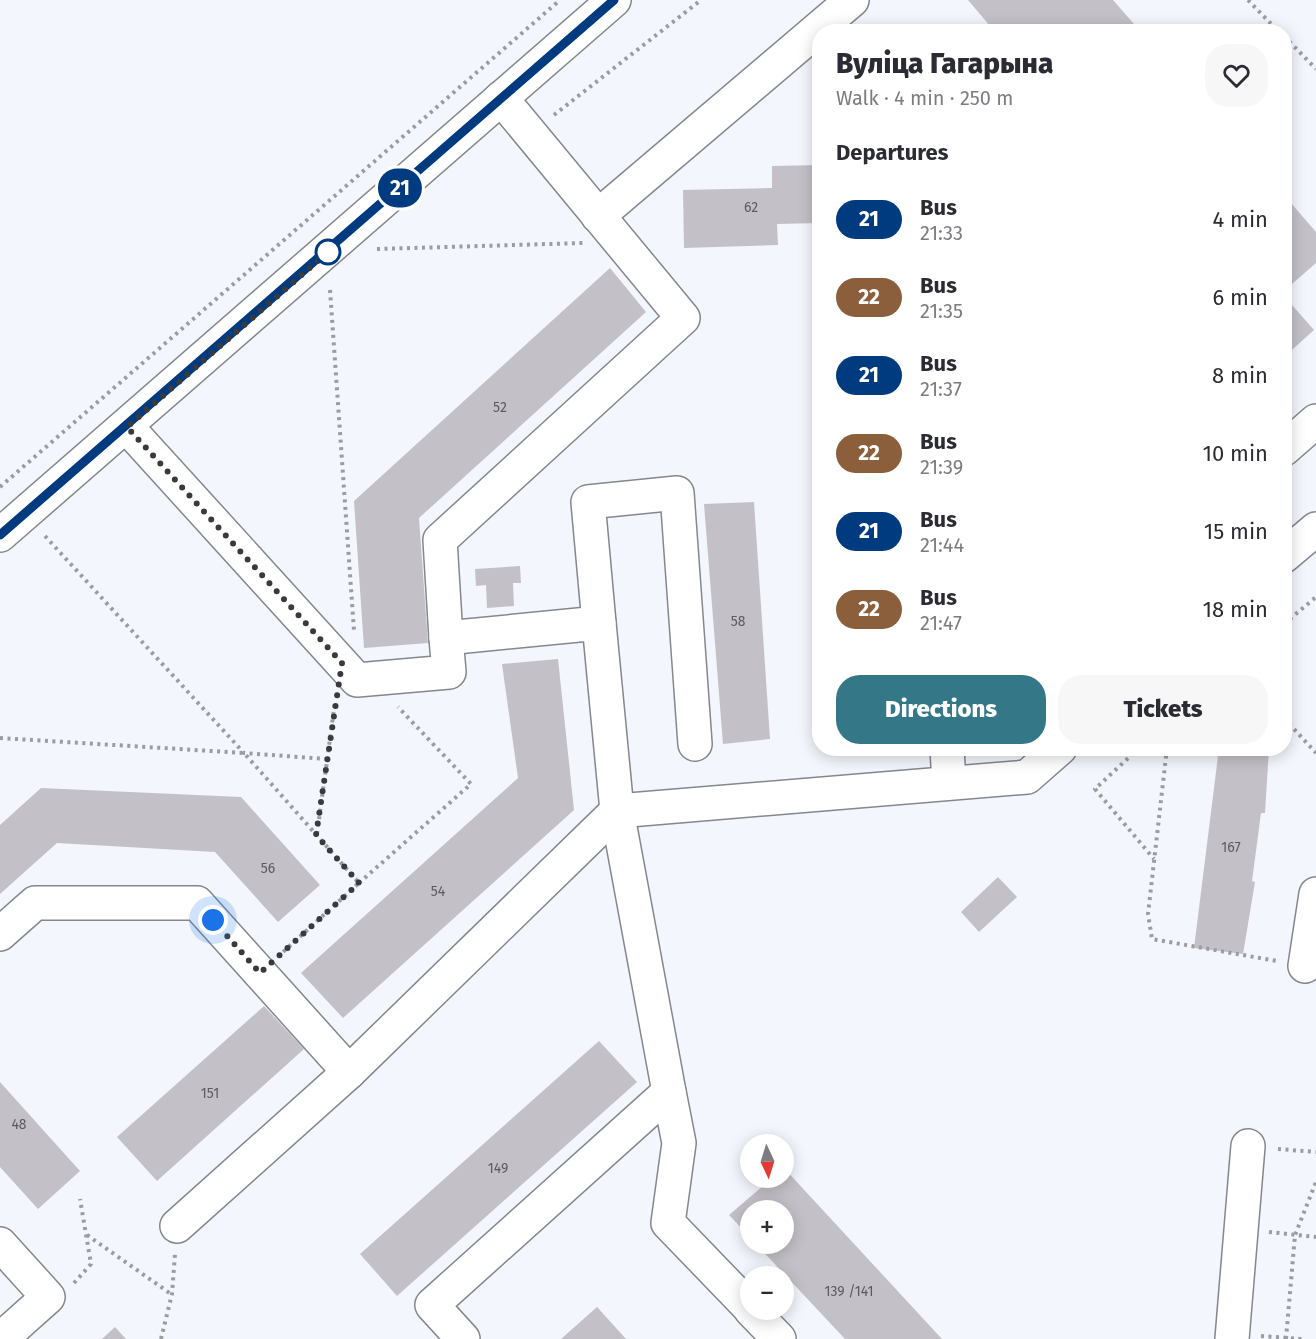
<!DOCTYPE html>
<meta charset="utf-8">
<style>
body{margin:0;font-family:"Fira Sans",sans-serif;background:#f7f7f7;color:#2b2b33;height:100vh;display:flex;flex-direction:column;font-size:22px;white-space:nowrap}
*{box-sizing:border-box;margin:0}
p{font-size:20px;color:#7c7c81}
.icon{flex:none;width:33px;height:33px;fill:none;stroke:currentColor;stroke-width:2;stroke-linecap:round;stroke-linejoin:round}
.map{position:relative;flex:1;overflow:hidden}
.sheet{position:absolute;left:812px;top:24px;width:480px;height:732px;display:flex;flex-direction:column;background:#fff;border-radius:24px;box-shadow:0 3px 15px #0003}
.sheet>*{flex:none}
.badge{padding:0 12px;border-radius:20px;font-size:21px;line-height:39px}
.needle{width:39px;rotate:176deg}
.controls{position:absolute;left:740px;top:1134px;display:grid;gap:12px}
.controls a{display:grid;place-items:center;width:54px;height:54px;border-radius:50%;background:#fff;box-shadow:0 3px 15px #0003;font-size:30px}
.you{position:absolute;width:30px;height:30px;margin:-15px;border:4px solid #fff;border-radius:50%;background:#1a73e8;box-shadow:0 0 0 9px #1a73e833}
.map>.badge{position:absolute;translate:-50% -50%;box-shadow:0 0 0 3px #fff}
h2{padding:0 24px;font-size:22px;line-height:54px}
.round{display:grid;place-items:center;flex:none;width:63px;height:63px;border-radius:24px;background:#f7f7f7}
.summary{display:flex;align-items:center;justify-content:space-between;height:102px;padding:0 24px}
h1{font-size:28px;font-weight:800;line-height:45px}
.action{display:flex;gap:12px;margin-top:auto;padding:12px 24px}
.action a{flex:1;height:69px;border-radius:24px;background:#347887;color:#fff;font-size:24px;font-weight:800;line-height:69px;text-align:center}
.action a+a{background:#f7f7f7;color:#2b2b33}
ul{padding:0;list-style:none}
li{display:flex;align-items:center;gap:18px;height:78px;padding:0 24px}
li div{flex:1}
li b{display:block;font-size:22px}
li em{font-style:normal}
li .badge{min-width:66px;font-weight:700;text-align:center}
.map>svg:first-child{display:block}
</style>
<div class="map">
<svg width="1316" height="1339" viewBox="0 0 1316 1339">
<rect width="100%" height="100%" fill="#f3f6fc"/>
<g fill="#c3c1c7">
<path d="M968 0H1113L1141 32H995Z"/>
<path d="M819 165V223L777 224 778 245 684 248 683 190 772 188V166Z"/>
<path d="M1284 195 1316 232V263L1284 291Z"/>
<path d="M610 268 646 312 419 518 428 643 364 648 354 501Z"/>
<path d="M1284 296 1314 330 1284 357Z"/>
<path d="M754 502 770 739 723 744 704 504Z"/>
<path d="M520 566 521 583H513L514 606 487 608 486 585 476 586 475 569Z"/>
<path d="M558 659 574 810 343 1018 301 973 518 778 502 664Z"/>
<path d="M1219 748H1269L1265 813H1261L1252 881 1255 882 1243 954 1194 948Z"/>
<path d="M41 788 241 797 320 885 278 922 215 852 57 843 0 894V825Z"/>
<path d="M998 877 1017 897 979 932 961 912Z"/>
<path d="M264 1006 304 1049 157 1181 117 1137Z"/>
<path d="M599 1041 637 1082 397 1296 360 1254Z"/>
<path d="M0 1082 80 1171 38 1209 0 1167Z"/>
<path d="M783 1167 942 1339H845L756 1244H783V1210H750V1237L729 1215 772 1178H783Z"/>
<path d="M597 1307 626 1339H561Z"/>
<path d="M115 1327 126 1339H102Z"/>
</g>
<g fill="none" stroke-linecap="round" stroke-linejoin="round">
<defs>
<g id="minor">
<path d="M598 216 852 0"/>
<path d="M127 427 357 680 449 672 446 638"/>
<path d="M1284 449 1316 421"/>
<path d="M1284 556 1316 529"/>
<path d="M599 623 588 502 677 493 695 744"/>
<path d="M947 748 949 783"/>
<path d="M0 934 35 903H197L349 1072"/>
<path d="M1305 966 1316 894"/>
<path d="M669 1092 679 1143 668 1223 750 1308"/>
<path d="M177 1226 349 1072 617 811 1027 777 1060 748"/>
<path d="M0 1244 48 1297 1 1339"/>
<path d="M751 1310 779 1339"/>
<path d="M463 1339 432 1305 669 1092 617 811 599 623 446 638 440 540 683 318 501 98"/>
<path d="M1232 1339 1248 1146"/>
</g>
<path id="major" d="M0 535 614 0"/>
</defs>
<use href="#minor" stroke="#84878d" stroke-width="36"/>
<use href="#major" stroke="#84878d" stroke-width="36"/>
<g stroke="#9a9ca0" stroke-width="4" stroke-dasharray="3 4.5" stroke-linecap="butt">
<path d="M1248 0 1279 32"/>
<path d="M1284 36 1316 69"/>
<path d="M554 115 701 0"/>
<path d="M377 249 583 243"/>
<path d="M330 290 354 631"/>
<path d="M0 487 560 0"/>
<path d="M45 536 244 753 326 759"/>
<path d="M1284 624 1316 597"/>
<path d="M1284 718 1316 753"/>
<path d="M0 738 244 753 359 883 283 952"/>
<path d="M1139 748 1095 789 1154 859"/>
<path d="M1167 748 1148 914 1152 939 1277 961"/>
<path d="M317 834 335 702"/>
<path d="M359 883 471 784 398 707"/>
<path d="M1278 1149 1316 1152"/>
<path d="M1269 1232 1316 1237"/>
<path d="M87 1235 171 1294"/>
<path d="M74 1283 91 1264 80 1199"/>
<path d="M1261 1336 1302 1339"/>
<path d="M161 1339 172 1294 175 1254"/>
<path d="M1286 1339 1295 1235 1316 1182"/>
</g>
<use href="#minor" stroke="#fff" stroke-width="33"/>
<use href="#major" stroke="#fff" stroke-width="33"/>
</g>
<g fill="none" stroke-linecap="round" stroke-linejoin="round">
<defs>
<path id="line" d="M0 535 614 0"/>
</defs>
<use href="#line" stroke="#fff" stroke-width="14"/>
<use href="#line" stroke="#003b80" stroke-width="9"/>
<path stroke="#393a3d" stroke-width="6" stroke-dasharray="0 10.8" d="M213 920 260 973 359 883 316 835 342 663 127 427 328 252"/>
</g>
<circle fill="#fff" stroke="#003b80" stroke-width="3" cx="328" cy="252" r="12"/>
<g text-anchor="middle" stroke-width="5" stroke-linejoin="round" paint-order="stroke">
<g font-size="14" fill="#5c5c60">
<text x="751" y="212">62</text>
<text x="500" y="412">52</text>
<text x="738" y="626">58</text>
<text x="1231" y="852">167</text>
<text x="268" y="873">56</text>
<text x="438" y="896">54</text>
<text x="210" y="1098">151</text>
<text x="19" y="1129">48</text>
<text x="498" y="1173">149</text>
<text x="849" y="1296">139 /141</text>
</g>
</g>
</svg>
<div class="controls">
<a><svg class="needle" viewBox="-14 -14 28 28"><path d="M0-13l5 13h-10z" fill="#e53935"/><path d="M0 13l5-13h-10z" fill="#7c7c81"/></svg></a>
<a>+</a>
<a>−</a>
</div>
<div class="you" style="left:213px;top:920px"></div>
<b class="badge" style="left:400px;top:188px;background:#003b80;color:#fff">21</b>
<section class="sheet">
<div class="summary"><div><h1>Вуліца Гагарына</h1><p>Walk · 4 min · 250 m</p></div><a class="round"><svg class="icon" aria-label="heart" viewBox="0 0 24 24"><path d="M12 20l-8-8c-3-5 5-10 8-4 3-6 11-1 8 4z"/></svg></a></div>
<h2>Departures</h2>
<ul>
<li><span class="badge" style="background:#003b80;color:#fff">21</span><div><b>Bus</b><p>21:33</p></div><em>4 min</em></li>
<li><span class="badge" style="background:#8b5e3c;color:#fff">22</span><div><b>Bus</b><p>21:35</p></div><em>6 min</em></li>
<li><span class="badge" style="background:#003b80;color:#fff">21</span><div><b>Bus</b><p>21:37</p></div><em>8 min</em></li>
<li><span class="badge" style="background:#8b5e3c;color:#fff">22</span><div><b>Bus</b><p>21:39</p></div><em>10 min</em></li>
<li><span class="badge" style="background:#003b80;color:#fff">21</span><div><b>Bus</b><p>21:44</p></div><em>15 min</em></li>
<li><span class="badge" style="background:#8b5e3c;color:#fff">22</span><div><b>Bus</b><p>21:47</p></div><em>18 min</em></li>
</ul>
<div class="action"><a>Directions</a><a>Tickets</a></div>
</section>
</div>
